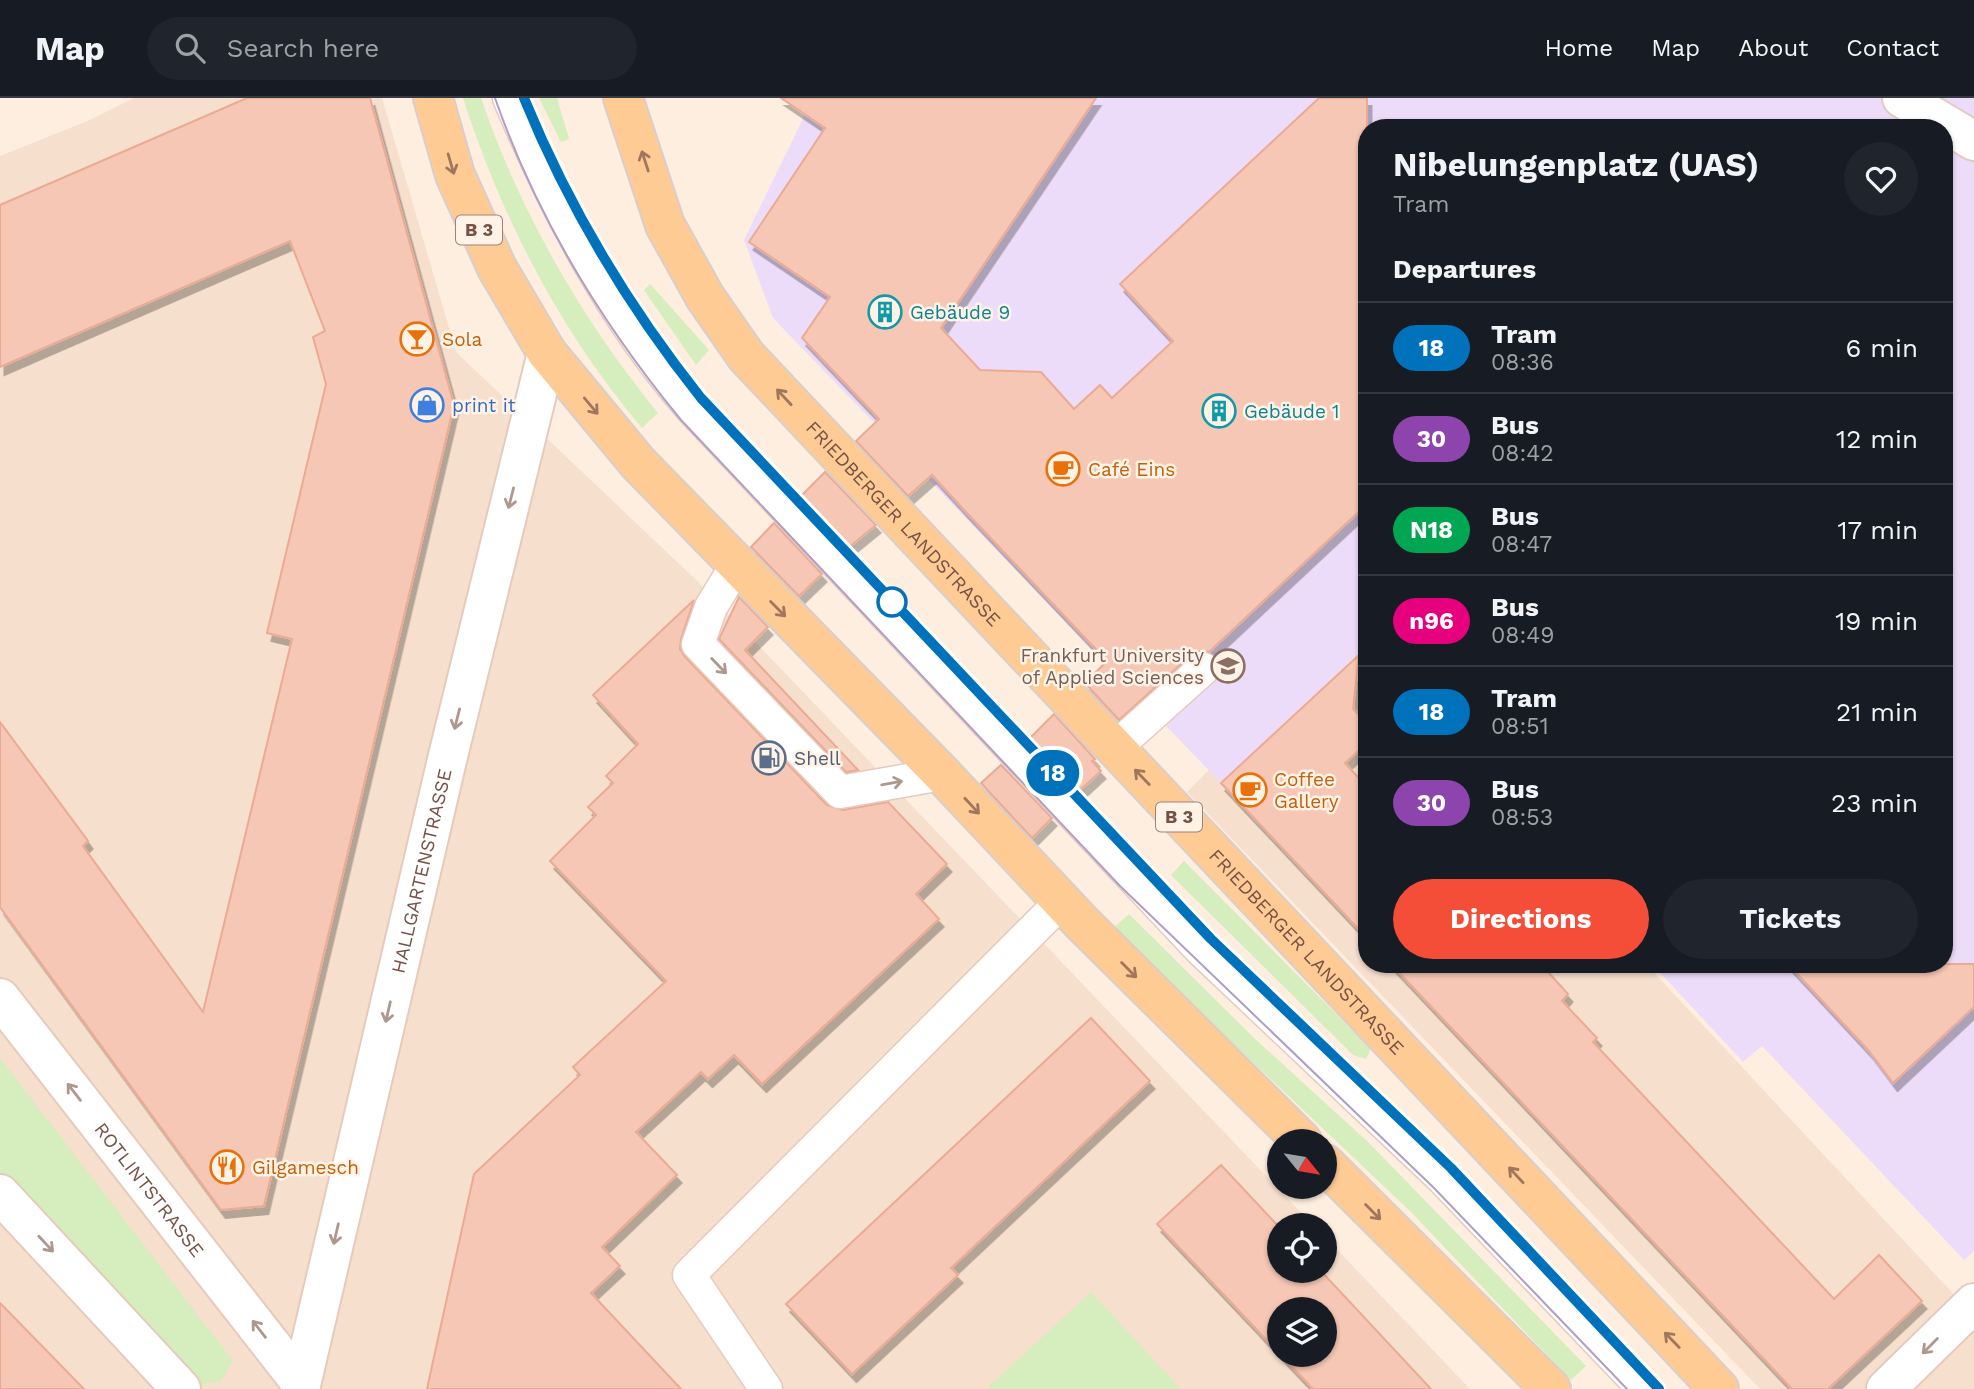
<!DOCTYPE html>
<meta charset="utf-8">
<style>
body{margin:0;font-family:"Work Sans",sans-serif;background:#20242c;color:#f1f3f6;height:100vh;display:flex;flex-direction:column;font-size:26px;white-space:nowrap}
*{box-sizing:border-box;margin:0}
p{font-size:23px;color:#9ea1a6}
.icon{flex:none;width:38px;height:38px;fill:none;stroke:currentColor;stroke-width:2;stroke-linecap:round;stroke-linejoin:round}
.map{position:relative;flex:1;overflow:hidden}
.details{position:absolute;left:1358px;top:21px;width:595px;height:854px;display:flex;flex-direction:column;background:#171b24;border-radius:28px;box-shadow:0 2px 5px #0004}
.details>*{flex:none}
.badge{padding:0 14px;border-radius:23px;font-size:24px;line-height:46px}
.needle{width:46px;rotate:120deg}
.fabs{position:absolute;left:1267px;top:1031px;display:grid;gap:14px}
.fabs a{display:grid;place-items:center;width:70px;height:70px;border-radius:50%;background:#171b24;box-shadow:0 2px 5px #0004;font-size:35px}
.map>.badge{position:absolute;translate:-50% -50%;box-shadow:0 0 0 4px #fff}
h2{padding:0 35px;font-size:26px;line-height:63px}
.round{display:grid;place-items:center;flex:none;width:74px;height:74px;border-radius:37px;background:#20242c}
.summary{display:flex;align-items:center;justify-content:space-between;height:119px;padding:0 35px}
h1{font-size:33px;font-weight:700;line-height:52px}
.cta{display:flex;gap:14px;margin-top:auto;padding:14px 35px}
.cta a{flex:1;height:80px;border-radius:42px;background:#f44d38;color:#fff;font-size:28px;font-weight:700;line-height:80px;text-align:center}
.cta a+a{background:#20242c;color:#f1f3f6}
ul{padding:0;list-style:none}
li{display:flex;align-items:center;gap:21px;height:91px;padding:0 35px;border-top:2px solid #363941}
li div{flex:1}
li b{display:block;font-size:26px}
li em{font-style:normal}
li .badge{min-width:77px;font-weight:700;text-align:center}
header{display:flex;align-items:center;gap:42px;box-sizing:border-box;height:98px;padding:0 35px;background:#171b24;border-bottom:2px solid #363941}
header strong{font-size:33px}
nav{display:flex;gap:38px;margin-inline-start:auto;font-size:24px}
.search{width:490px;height:63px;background:#20242c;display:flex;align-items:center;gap:18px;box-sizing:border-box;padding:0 24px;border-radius:38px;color:#9ea1a6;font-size:26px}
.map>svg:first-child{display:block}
</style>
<header>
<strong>Map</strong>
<div class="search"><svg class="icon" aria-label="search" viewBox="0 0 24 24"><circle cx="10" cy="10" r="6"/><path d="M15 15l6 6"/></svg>Search here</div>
<nav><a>Home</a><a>Map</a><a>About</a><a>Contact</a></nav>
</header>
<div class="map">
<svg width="1974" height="1291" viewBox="0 0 1974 1291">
<defs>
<filter id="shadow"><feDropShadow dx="4.5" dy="8" stdDeviation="0" flood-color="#0004"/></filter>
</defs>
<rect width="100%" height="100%" fill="#feeedf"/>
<g fill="#f6dfcd" fill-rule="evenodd">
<path d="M134 0H382L456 254 695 481 1313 1127H1279V1172H1325V1139L1470 1291H0V58L90 22ZM1279 1211H1325V1256H1279Z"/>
<path d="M1341 539 1367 567V866H1646L1974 1218V1291H1760L1187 694Z"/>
</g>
<path fill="#ecdcfa" d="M813 0H1974V1153L1964 1162 1762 948 1743 964 1652 866H1944V30H1367V547L1221 685 773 220 744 142Z"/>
<g fill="#d6edbd">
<path d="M463 0H481C520 114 582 222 658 315L642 330C560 233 502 121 463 0Z"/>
<path d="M539 0H557L569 41 561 44Z"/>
<path d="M650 186 709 252 696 267 644 192Z"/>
<path d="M1184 763 1371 951 1366 961 1353 957 1171 777Z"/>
<path d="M1129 816 1254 940 1368 1044 1586 1268 1571 1282 1410 1113 1112 831Z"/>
<path d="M0 960 233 1263 221 1283 198 1287 0 1074Z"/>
<path d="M1091 1194 1181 1291H986Z"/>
</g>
<g fill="#f6c7b4" stroke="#eaaa93" stroke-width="2" filter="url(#shadow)">
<path d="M247 0H370L454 307 264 1108 221 1112 0 809V624L88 743 83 748 203 914 292 541 267 535 326 286 313 239 325 233 290 143 0 269V107Z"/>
<path d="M781 0H1096L941 230 980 272 1041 274 1074 311 1100 287 1112 300 1173 243 1120 186 1319 0H1367V406L1209 554 1200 553 1191 557 1119 622 1085 585 1107 563 965 413 932 377 908 398 856 343 879 321 802 240 830 199 749 144 825 30Z"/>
<path d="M825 374 876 427 848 450 800 399Z"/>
<path d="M774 425 822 476 799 498 751 449Z"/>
<path d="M739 499 768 529 745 552 858 672 846 674 719 541Z"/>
<path d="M694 502 681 541 680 551 685 559 827 707 843 712 888 704 947 766 916 796 939 821 762 986 734 957 708 981 701 974 636 1034 677 1077 602 1149 620 1168 591 1195 681 1291H427L474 1076 580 977 573 969 666 883 550 763 596 717 588 709 613 685 606 678 638 646 593 597Z"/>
<path d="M1359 557 1353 611 1367 626V645L1345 665 1367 689V840L1221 685Z"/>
<path d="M1054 616 1095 661 1092 663 1101 673 1078 694 1028 642Z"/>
<path d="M1001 667 1052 720 1032 740 981 685Z"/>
<path d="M1391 866H1541L1568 896 1562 903 1597 940 1593 944 1834 1201 1879 1157 1922 1203 1828 1291H1792Z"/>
<path d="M1788 866H1974V909L1893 985 1869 953Z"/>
<path d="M1091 920 1150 983 951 1170 958 1177 852 1276 786 1206Z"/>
<path d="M1221 1067 1279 1129V1172H1320L1431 1291H1313L1280 1256H1325V1211H1279V1255L1157 1126Z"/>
<path d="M0 1205 84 1291H0Z"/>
</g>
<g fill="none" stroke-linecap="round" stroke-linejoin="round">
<defs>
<g id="lane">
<path d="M509 0C557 113 611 218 692 311L1201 852 1442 1080 1644 1291"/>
<path d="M736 468 711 509 698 546 840 694 942 676"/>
<path d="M1116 649 1203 571"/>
<path d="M766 1291 689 1177 1062 803"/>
</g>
<g id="street">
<path d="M1902 0 1974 43"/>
<path id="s1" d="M0 900 301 1285"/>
<path d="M0 1096 181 1291"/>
<path id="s2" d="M300 1291 447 662 547 255"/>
<path d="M1886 1291 1974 1205"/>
</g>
<g id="primary">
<path d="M433 0 455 77 497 170 547 255 638 365 942 676 1081 824 1302 1043"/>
<path id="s3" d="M623 0 665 127 705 199 746 258 1719 1291"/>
<path d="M1325 1066 1551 1291"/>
</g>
</defs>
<use href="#lane" stroke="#e5cbbd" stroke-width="35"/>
<use href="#street" stroke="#e5cbbd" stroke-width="42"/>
<use href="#primary" stroke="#d9cecb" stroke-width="42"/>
<use href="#lane" stroke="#fff" stroke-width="32"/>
<use href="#street" stroke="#fff" stroke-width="38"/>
<use href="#primary" stroke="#ffcb95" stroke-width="38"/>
<g stroke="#af9ec8" stroke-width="2">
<path d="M495 0C536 118 602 226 681 322L1120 788 1433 1089 1627 1291"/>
<path d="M524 0C569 110 627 208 701 300L1211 841 1451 1071 1659 1291"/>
</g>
</g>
<defs><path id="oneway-shaft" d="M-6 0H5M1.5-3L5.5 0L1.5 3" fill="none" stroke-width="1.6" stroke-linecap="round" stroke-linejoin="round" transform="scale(1.75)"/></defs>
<g stroke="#a0765d">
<use href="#oneway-shaft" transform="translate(645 63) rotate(-108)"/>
<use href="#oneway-shaft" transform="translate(451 66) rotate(74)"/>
<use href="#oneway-shaft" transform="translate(784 299) rotate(-133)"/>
<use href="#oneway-shaft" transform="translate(591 308) rotate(50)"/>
<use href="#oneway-shaft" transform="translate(778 511) rotate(45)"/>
<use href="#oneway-shaft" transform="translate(1142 679) rotate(-134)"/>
<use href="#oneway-shaft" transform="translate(972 708) rotate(47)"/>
<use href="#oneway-shaft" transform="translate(1129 872) rotate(45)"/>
<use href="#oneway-shaft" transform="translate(1516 1077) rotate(-133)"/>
<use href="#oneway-shaft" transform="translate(1373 1114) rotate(45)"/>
<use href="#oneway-shaft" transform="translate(1672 1242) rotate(-134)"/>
</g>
<g stroke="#ad978f">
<use href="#oneway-shaft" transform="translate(511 400) rotate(104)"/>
<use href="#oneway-shaft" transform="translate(719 568) rotate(46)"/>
<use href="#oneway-shaft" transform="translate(457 621) rotate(104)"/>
<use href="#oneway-shaft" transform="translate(892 685) rotate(-10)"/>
<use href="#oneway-shaft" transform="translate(388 914) rotate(103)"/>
<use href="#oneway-shaft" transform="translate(74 994) rotate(-128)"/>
<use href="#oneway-shaft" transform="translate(336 1136) rotate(103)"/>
<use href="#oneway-shaft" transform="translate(46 1146) rotate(47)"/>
<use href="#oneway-shaft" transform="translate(259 1231) rotate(-128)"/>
<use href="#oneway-shaft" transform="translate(1930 1248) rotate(135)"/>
</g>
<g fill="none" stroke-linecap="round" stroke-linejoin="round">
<defs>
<path id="line" d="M524 0C569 110 627 207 701 300L1211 841 1451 1070 1659 1291"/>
</defs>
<use href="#line" stroke="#fff" stroke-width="16"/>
<use href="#line" stroke="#0072bc" stroke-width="10"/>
</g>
<defs>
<symbol id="building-ring" viewBox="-11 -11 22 22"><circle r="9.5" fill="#fff3e7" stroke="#0f9aa8" stroke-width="1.5"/><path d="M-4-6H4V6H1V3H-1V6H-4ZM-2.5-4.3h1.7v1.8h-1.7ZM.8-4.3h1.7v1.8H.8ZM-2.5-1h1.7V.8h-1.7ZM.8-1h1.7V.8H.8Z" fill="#0f9aa8"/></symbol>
<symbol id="bar-ring" viewBox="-11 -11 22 22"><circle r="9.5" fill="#fff3e7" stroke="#e8710a" stroke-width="1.5"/><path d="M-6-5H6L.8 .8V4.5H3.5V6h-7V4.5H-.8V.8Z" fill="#e8710a"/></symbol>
<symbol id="shop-ring" viewBox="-11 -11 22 22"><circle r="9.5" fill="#fff3e7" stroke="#3f7fe0" stroke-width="1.5"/><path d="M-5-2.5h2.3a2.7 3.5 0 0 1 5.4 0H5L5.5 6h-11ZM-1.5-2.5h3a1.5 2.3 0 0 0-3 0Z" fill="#3f7fe0"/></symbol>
<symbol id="cafe-ring" viewBox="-11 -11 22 22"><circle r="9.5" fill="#fff3e7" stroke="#e8710a" stroke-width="1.5"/><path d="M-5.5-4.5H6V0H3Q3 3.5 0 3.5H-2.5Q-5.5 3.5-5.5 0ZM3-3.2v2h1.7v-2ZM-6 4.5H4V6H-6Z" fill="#e8710a"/></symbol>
<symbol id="university-ring" viewBox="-11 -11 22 22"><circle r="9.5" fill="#fff3e7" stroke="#8d6e63" stroke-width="1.5"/><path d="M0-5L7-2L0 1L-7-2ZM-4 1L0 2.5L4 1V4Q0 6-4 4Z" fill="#8d6e63"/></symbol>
<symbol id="fuel-ring" viewBox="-11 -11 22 22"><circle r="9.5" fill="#fff3e7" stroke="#5c6f8a" stroke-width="1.5"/><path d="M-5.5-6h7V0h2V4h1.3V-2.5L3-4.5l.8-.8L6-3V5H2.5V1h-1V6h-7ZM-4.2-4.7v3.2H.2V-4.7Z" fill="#5c6f8a"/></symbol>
<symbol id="restaurant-ring" viewBox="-11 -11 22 22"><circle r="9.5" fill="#fff3e7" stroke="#e8710a" stroke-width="1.5"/><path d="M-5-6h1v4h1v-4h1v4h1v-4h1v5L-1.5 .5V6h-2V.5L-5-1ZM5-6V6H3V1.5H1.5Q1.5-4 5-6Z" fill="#e8710a"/></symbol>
</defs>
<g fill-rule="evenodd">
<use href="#building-ring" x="866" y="195" width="38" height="38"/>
<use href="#bar-ring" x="398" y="222" width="38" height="38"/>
<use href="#shop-ring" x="408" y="288" width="38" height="38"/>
<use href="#building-ring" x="1200" y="294" width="38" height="38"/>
<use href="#cafe-ring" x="1044" y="352" width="38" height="38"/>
<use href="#university-ring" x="1209" y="549" width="38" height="38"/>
<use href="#fuel-ring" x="750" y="641" width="38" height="38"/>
<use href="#cafe-ring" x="1231" y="673" width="38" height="38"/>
<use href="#restaurant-ring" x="208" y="1050" width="38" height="38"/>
</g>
<circle fill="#fff" stroke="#0072bc" stroke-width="3.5" cx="892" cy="504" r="14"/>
<g text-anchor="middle" stroke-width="5" stroke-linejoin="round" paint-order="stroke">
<g fill="#fff3e7" stroke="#a08276" stroke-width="2">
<rect x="456" y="117.5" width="46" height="29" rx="5"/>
<rect x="1156" y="704.5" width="46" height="29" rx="5"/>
</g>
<g font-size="18" font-weight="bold" fill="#775145">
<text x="479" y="138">B 3</text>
<text x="1179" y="725">B 3</text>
</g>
<g font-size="19" fill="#0d838f" stroke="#fff3e7" text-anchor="start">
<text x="910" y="221">Gebäude 9</text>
<text x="1244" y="320">Gebäude 1</text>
</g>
<g font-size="19" fill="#c56008" stroke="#fff3e7" text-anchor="start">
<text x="442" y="248">Sola</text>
<text x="1088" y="378">Café Eins</text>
<text x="1274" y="688">Coffee<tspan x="1274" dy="22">Gallery</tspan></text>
<text x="252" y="1076">Gilgamesch</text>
</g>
<g font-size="19" fill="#366cbe" stroke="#fff3e7" text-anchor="start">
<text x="452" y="314">print it</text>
</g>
<g font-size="19" fill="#775145" stroke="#fff3e7">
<text dy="7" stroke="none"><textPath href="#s3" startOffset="518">FRIEDBERGER LANDSTRASSE</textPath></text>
<text dy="7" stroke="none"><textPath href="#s2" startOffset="532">HALLGARTENSTRASSE</textPath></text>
<text dy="7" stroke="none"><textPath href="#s3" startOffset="1106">FRIEDBERGER LANDSTRASSE</textPath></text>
<text dy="7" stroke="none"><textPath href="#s1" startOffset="243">ROTLINTSTRASSE</textPath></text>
</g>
<g font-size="19" fill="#785e54" stroke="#fff3e7" text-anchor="end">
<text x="1204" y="564">Frankfurt University<tspan x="1204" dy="22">of Applied Sciences</tspan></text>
</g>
<g font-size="19" fill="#4e5e75" stroke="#fff3e7" text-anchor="start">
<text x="794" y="667">Shell</text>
</g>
</g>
</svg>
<div class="fabs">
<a><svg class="needle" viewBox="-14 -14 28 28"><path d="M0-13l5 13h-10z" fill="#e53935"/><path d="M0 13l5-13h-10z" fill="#9ea1a6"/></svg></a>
<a><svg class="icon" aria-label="locate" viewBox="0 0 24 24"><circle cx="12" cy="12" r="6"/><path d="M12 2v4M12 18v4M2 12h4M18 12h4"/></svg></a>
<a><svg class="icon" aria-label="layers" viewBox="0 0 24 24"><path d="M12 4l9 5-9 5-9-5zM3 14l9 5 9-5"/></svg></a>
</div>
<b class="badge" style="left:1053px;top:675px;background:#0072bc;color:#fff">18</b>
<section class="details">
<div class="summary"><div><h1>Nibelungenplatz (UAS)</h1><p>Tram</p></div><a class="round"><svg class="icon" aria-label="heart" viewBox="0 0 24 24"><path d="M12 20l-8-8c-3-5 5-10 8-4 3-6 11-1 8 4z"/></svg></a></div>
<h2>Departures</h2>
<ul>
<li><span class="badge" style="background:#0072bc;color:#fff">18</span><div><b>Tram</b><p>08:36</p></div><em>6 min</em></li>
<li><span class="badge" style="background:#8e44ad;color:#fff">30</span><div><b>Bus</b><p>08:42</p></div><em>12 min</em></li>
<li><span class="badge" style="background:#00a651;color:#fff">N18</span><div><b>Bus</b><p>08:47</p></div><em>17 min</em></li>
<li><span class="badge" style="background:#e6007e;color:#fff">n96</span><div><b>Bus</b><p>08:49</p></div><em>19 min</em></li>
<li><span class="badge" style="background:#0072bc;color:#fff">18</span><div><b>Tram</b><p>08:51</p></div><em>21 min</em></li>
<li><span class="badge" style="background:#8e44ad;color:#fff">30</span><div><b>Bus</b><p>08:53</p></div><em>23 min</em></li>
</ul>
<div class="cta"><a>Directions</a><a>Tickets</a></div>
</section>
</div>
